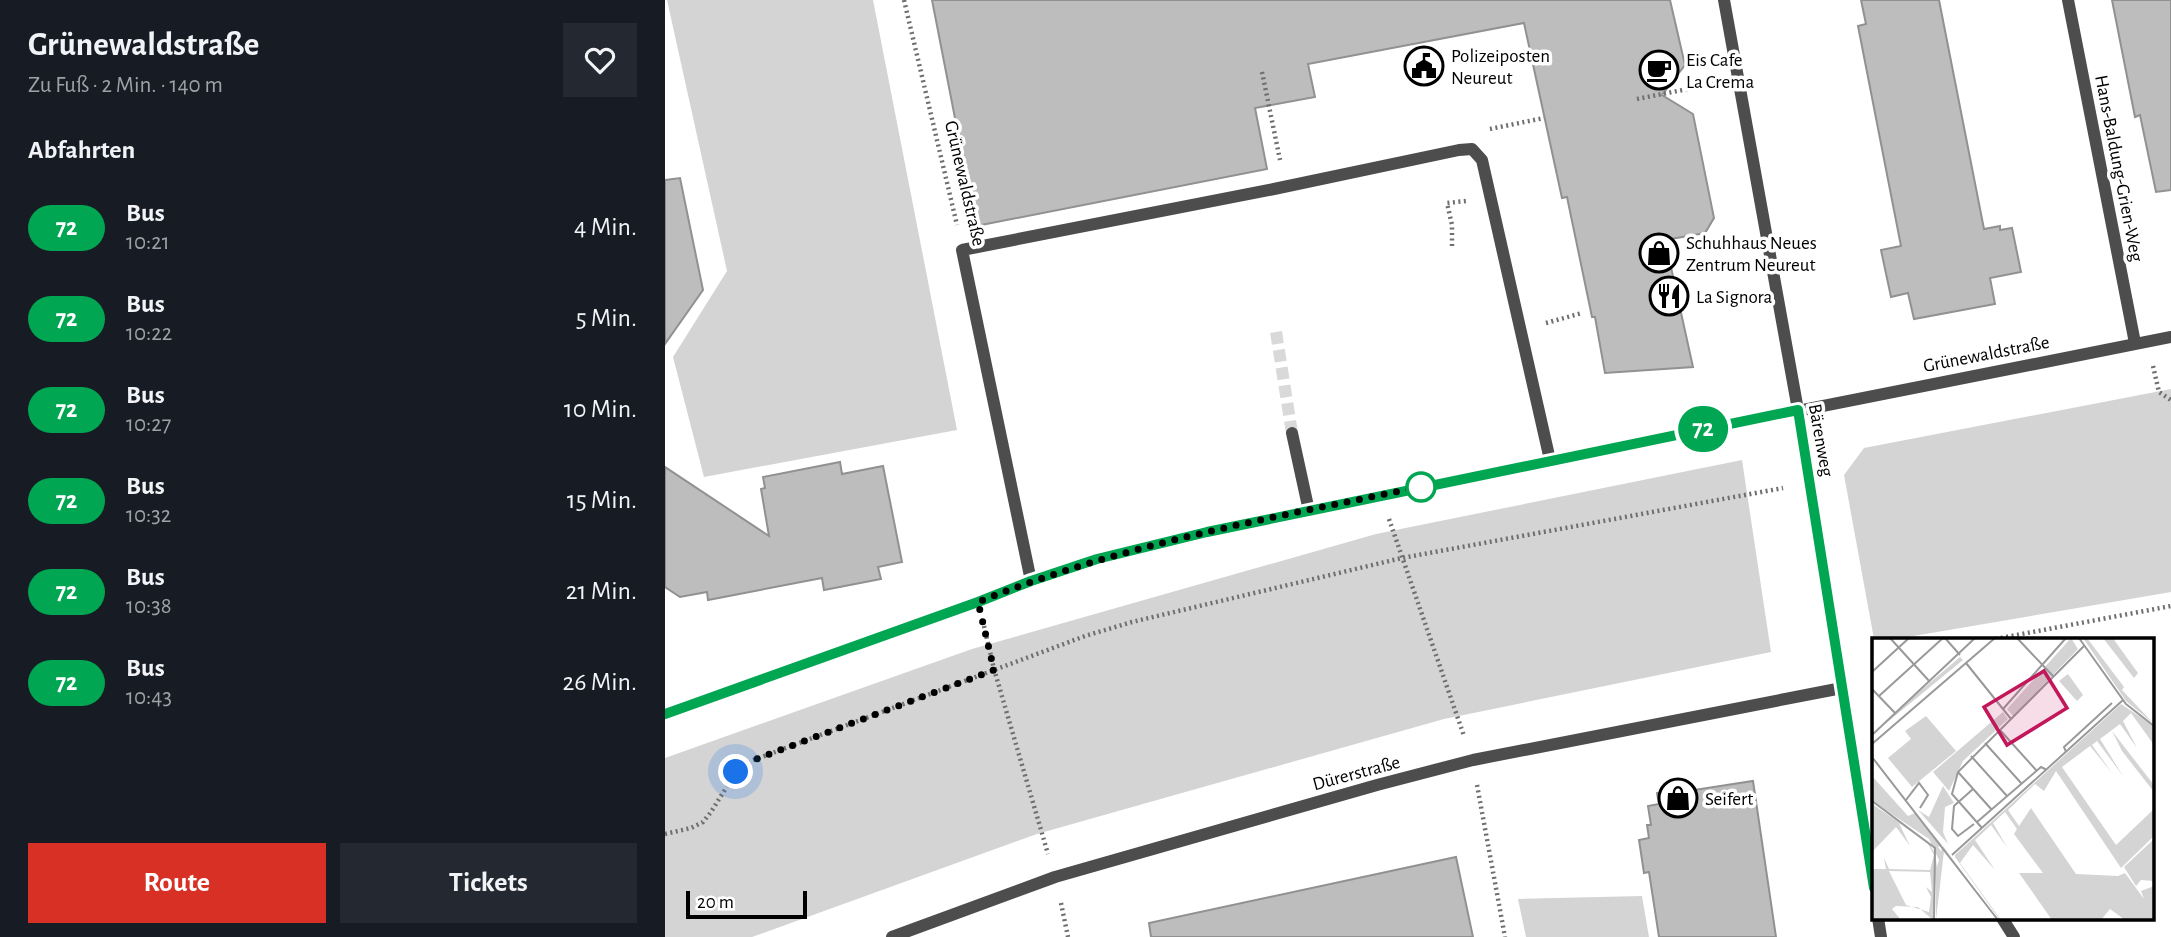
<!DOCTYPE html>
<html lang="de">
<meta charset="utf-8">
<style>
body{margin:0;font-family:"Alegreya Sans",sans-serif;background:#242831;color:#f1f3f6;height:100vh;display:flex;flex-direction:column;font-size:26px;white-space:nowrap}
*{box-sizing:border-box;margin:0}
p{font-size:23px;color:#9ea1a6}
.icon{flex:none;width:38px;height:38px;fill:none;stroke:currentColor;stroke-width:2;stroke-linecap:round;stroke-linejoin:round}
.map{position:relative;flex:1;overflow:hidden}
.details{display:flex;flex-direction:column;background:#171b24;width:665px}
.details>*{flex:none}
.badge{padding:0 14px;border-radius:23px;font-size:24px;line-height:46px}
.scale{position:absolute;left:21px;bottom:18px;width:121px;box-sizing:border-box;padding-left:7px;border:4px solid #000;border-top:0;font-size:19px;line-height:24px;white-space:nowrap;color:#000;-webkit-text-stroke:5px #fff;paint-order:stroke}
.you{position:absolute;width:35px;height:35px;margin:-18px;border:5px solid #fff;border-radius:50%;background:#1a73e8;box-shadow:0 0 0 10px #1a73e833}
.map>.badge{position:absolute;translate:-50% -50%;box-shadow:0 0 0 4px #fff}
h2{padding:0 28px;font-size:26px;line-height:63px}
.round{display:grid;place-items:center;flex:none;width:74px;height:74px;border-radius:0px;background:#242831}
.overview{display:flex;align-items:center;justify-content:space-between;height:119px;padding:0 28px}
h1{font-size:33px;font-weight:700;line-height:52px}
.button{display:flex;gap:14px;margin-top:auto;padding:14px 28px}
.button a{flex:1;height:80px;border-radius:0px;background:#d93025;color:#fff;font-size:28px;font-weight:700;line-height:80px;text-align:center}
.button a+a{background:#242831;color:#f1f3f6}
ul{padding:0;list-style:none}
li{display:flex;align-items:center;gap:21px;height:91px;padding:0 28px}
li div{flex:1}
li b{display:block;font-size:26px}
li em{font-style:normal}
li .badge{min-width:77px;font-weight:700;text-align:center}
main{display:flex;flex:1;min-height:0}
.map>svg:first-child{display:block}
</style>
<main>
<section class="details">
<div class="overview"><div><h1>Grünewaldstraße</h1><p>Zu Fuß · 2 Min. · 140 m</p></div><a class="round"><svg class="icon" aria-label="heart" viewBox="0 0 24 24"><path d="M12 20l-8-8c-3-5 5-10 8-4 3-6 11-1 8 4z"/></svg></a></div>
<h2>Abfahrten</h2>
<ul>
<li><span class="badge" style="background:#00a651;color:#fff">72</span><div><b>Bus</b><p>10:21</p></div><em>4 Min.</em></li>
<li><span class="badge" style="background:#00a651;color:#fff">72</span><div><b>Bus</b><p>10:22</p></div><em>5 Min.</em></li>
<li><span class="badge" style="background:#00a651;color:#fff">72</span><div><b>Bus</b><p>10:27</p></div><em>10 Min.</em></li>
<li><span class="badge" style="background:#00a651;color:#fff">72</span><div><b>Bus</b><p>10:32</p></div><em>15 Min.</em></li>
<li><span class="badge" style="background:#00a651;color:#fff">72</span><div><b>Bus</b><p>10:38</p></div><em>21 Min.</em></li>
<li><span class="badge" style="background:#00a651;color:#fff">72</span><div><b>Bus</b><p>10:43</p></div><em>26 Min.</em></li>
</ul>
<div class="button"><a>Route</a><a>Tickets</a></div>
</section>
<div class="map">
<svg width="1506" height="937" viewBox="0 0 1506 937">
<rect width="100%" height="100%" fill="#fff"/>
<g fill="#d4d4d4">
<path d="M2 0H208L292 430 39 477 8 357 62 271Z"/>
<path d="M1506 389V592L1231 639H1209L1179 475 1199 448Z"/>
<path d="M1077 460 1106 652 779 719 372 834 87 937H0V758L307 649 711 534Z"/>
<path d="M977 896 984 937H861L853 899Z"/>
</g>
<g fill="#bdbdbd" stroke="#919191" stroke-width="2">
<path d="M267 0H1005L1020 65 997 95 1028 114 1049 218 1040 233 1000 240 1028 367 940 373 930 317H927L902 197 897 198 859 23 643 64 650 97 590 108 602 169 311 226Z"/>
<path d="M1196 0H1274L1319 229 1335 226V230L1347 228 1356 272 1325 278 1330 304 1249 319 1243 293 1226 297 1216 250 1236 246 1193 26 1201 24Z"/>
<path d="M1447 0H1506V190L1491 192 1475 115 1470 117Z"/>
<path d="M15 178 38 290 0 344V180Z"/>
<path d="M175 462 177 474 218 466 237 562 213 567 216 579 159 590 157 578 43 600 42 592 15 597 0 587V467L104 536 96 489 100 488 98 477Z"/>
<path d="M1088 781 1111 937H994L984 872 979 873 974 840 984 838 982 825H986L983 806 994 804 992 793 1022 788 1023 791Z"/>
<path d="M791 857 808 937H486L484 923Z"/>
</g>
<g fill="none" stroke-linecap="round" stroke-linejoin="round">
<path stroke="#d9d9d9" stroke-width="12" stroke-dasharray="12 6" stroke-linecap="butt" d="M611 332 627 433"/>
<g stroke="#6f6f6f" stroke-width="4.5" stroke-dasharray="2 3.5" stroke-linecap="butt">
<path d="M239 0 292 225"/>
<path d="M597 72 615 160"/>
<path d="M972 99 1048 84"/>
<path d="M825 129 879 118"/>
<path d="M787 246V225L782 203 801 201"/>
<path d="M881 323 917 313"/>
<path d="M1488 366 1494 392 1506 400"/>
<path d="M724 519 799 736"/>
<path d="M319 626 329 669 383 854"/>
<path d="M1325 640 1506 606"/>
<path d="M812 785 840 937"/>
<path d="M0 834 26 828 38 822 46 812 71 772 86 761 420 636 467 622 737 558 1118 488"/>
<path d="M396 903 403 937"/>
</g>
<g stroke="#4d4d4d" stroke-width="12">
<path d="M1059 0 1133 410 1209 888"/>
<path d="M1403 0 1470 343"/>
<path d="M627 433 644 511"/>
<path d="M366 581 297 250 609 189 794 150 807 149 817 160 885 460"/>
<path d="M0 714 313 602 366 581 432 559 542 532 885 460 1506 337"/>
<path d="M1213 918 1216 937"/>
<path d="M1337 918 1349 937"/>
<path d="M227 937 390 877 712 785 808 760 1177 688"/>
</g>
</g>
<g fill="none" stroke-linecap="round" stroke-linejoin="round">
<defs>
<path id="line" d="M0 714 313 602 366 581 432 559 542 532 1133 410 1209 888"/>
</defs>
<use href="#line" stroke="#fff" stroke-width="16"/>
<use href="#line" stroke="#00a651" stroke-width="10"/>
<path stroke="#000" stroke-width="7" stroke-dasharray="0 12.6" d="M71 772 86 761 329 670 313 602C457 544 610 517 760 486L756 487"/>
</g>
<defs>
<symbol id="civic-ring" viewBox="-11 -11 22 22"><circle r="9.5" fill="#fff" stroke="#000" stroke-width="1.5"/><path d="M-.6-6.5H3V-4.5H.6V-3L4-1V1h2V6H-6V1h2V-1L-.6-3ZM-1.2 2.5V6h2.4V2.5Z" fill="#000"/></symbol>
<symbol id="cafe-ring" viewBox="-11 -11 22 22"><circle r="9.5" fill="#fff" stroke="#000" stroke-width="1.5"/><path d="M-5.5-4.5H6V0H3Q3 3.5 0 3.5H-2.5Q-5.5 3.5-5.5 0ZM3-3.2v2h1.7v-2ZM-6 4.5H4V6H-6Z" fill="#000"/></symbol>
<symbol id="shop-ring" viewBox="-11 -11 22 22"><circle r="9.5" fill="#fff" stroke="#000" stroke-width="1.5"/><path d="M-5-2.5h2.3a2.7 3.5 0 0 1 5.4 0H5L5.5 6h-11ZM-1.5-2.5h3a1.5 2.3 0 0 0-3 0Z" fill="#000"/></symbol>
<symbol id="restaurant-ring" viewBox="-11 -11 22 22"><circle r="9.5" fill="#fff" stroke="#000" stroke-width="1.5"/><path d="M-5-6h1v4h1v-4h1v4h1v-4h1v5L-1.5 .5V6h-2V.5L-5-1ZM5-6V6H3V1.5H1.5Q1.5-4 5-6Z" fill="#000"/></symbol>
</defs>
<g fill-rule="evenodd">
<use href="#civic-ring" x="737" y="44" width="44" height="44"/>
<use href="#cafe-ring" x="972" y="48" width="44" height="44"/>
<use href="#shop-ring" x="972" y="231" width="44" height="44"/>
<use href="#restaurant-ring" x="982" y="274" width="44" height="44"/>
<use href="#shop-ring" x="991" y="776" width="44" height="44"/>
</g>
<circle fill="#fff" stroke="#00a651" stroke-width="3.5" cx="756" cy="487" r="14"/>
<g text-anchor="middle" stroke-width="7" stroke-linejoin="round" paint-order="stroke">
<g font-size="19" fill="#000" stroke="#fff" text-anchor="start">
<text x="786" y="62">Polizeiposten<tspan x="786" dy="22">Neureut</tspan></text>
<text x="1021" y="66">Eis Cafe<tspan x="1021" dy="22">La Crema</tspan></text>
<text x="1021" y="249">Schuhhaus Neues<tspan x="1021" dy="22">Zentrum Neureut</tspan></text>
<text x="1031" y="303">La Signora</text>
<text x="1040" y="805">Seifert</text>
</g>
<g font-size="19" fill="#000" stroke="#fff">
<text transform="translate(1455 168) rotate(79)" y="7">Hans-Baldung-Grien-Weg</text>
<text transform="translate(301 183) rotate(77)" y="7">Grünewaldstraße</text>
<text transform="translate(1321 353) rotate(-11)" y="7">Grünewaldstraße</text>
<text transform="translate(1157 440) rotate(80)" y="7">Bärenweg</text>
<text transform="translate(691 772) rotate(-15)" y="7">Dürerstraße</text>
</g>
</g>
<g transform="translate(1207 638)">
<rect width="282" height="282" fill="#fff"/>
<path d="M199 0 206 11 141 78 135 71ZM211 0H215L252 49 250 52 282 86 254 63ZM231 0H241L245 6 266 35 262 40ZM88 19 91 22 13 86 33 66ZM196 36 211 57 205 63 187 43ZM249 66 282 88V107L259 75 251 83 265 110 248 86 228 101 251 138 225 103 220 107 240 135 218 108 190 129 244 207 282 171V198L249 230 184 133 172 153 163 146 136 172 147 188 159 170 204 236 246 238 253 235 272 261 269 253 282 248V282H253L238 271 229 282H180L147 235H171L142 196 145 191 133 174 121 185 135 209 119 187 103 202 123 232 101 207 88 225 129 282H128L83 219V217ZM131 74 136 81 91 123 77 153 61 134ZM54 78 84 113 40 149 16 120 39 101 33 93ZM240 93 282 147V154L250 113ZM0 138 36 178 43 175 70 207 66 209 69 213 71 208 125 282 72 213 64 282V237L61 282 46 269 24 268 20 271 29 282H0V231H14L12 220 17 231 58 232 62 217 56 206 27 185 38 208 24 189 0 214V166L55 203 63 215 65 229 67 222 57 201 0 163ZM17 233 58 234 60 254 54 249 59 259 57 274 34 267ZM71 148 82 165 73 169 71 194 76 206 46 172 57 179ZM282 201V243L269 242 264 248 252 229Z" fill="#d4d4d4" fill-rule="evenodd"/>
<path fill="none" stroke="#999" stroke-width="2" d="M18 0 58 44M73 0 88 17M145 0 181 38M207 0 254 66 282 88M94 25 139 81M0 34 37 0M0 51 24 76M7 58 71 0M131 71 194 0M128 92 164 132M0 97 103 0M113 105 149 145M0 106 123 0M194 114 192 109 240 65M99 118 135 158M0 119 126 282M86 134 120 172M101 151 82 168 80 191 86 198 102 186M34 162 47 145 56 157 48 170M0 163 63 210 62 282M105 184 169 129 175 132M110 190 80 156 86 134 212 8M80 217 251 62"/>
<path fill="#c2185b" fill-opacity="0.15" stroke="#c2185b" stroke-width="3.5" d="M172 33 195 70 135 107 112 69Z"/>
<rect width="282" height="282" fill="none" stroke="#000" stroke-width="3.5"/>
</g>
</svg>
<div class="scale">20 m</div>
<div class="you" style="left:71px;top:772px"></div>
<b class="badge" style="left:1038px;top:429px;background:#00a651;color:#fff">72</b>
</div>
</main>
